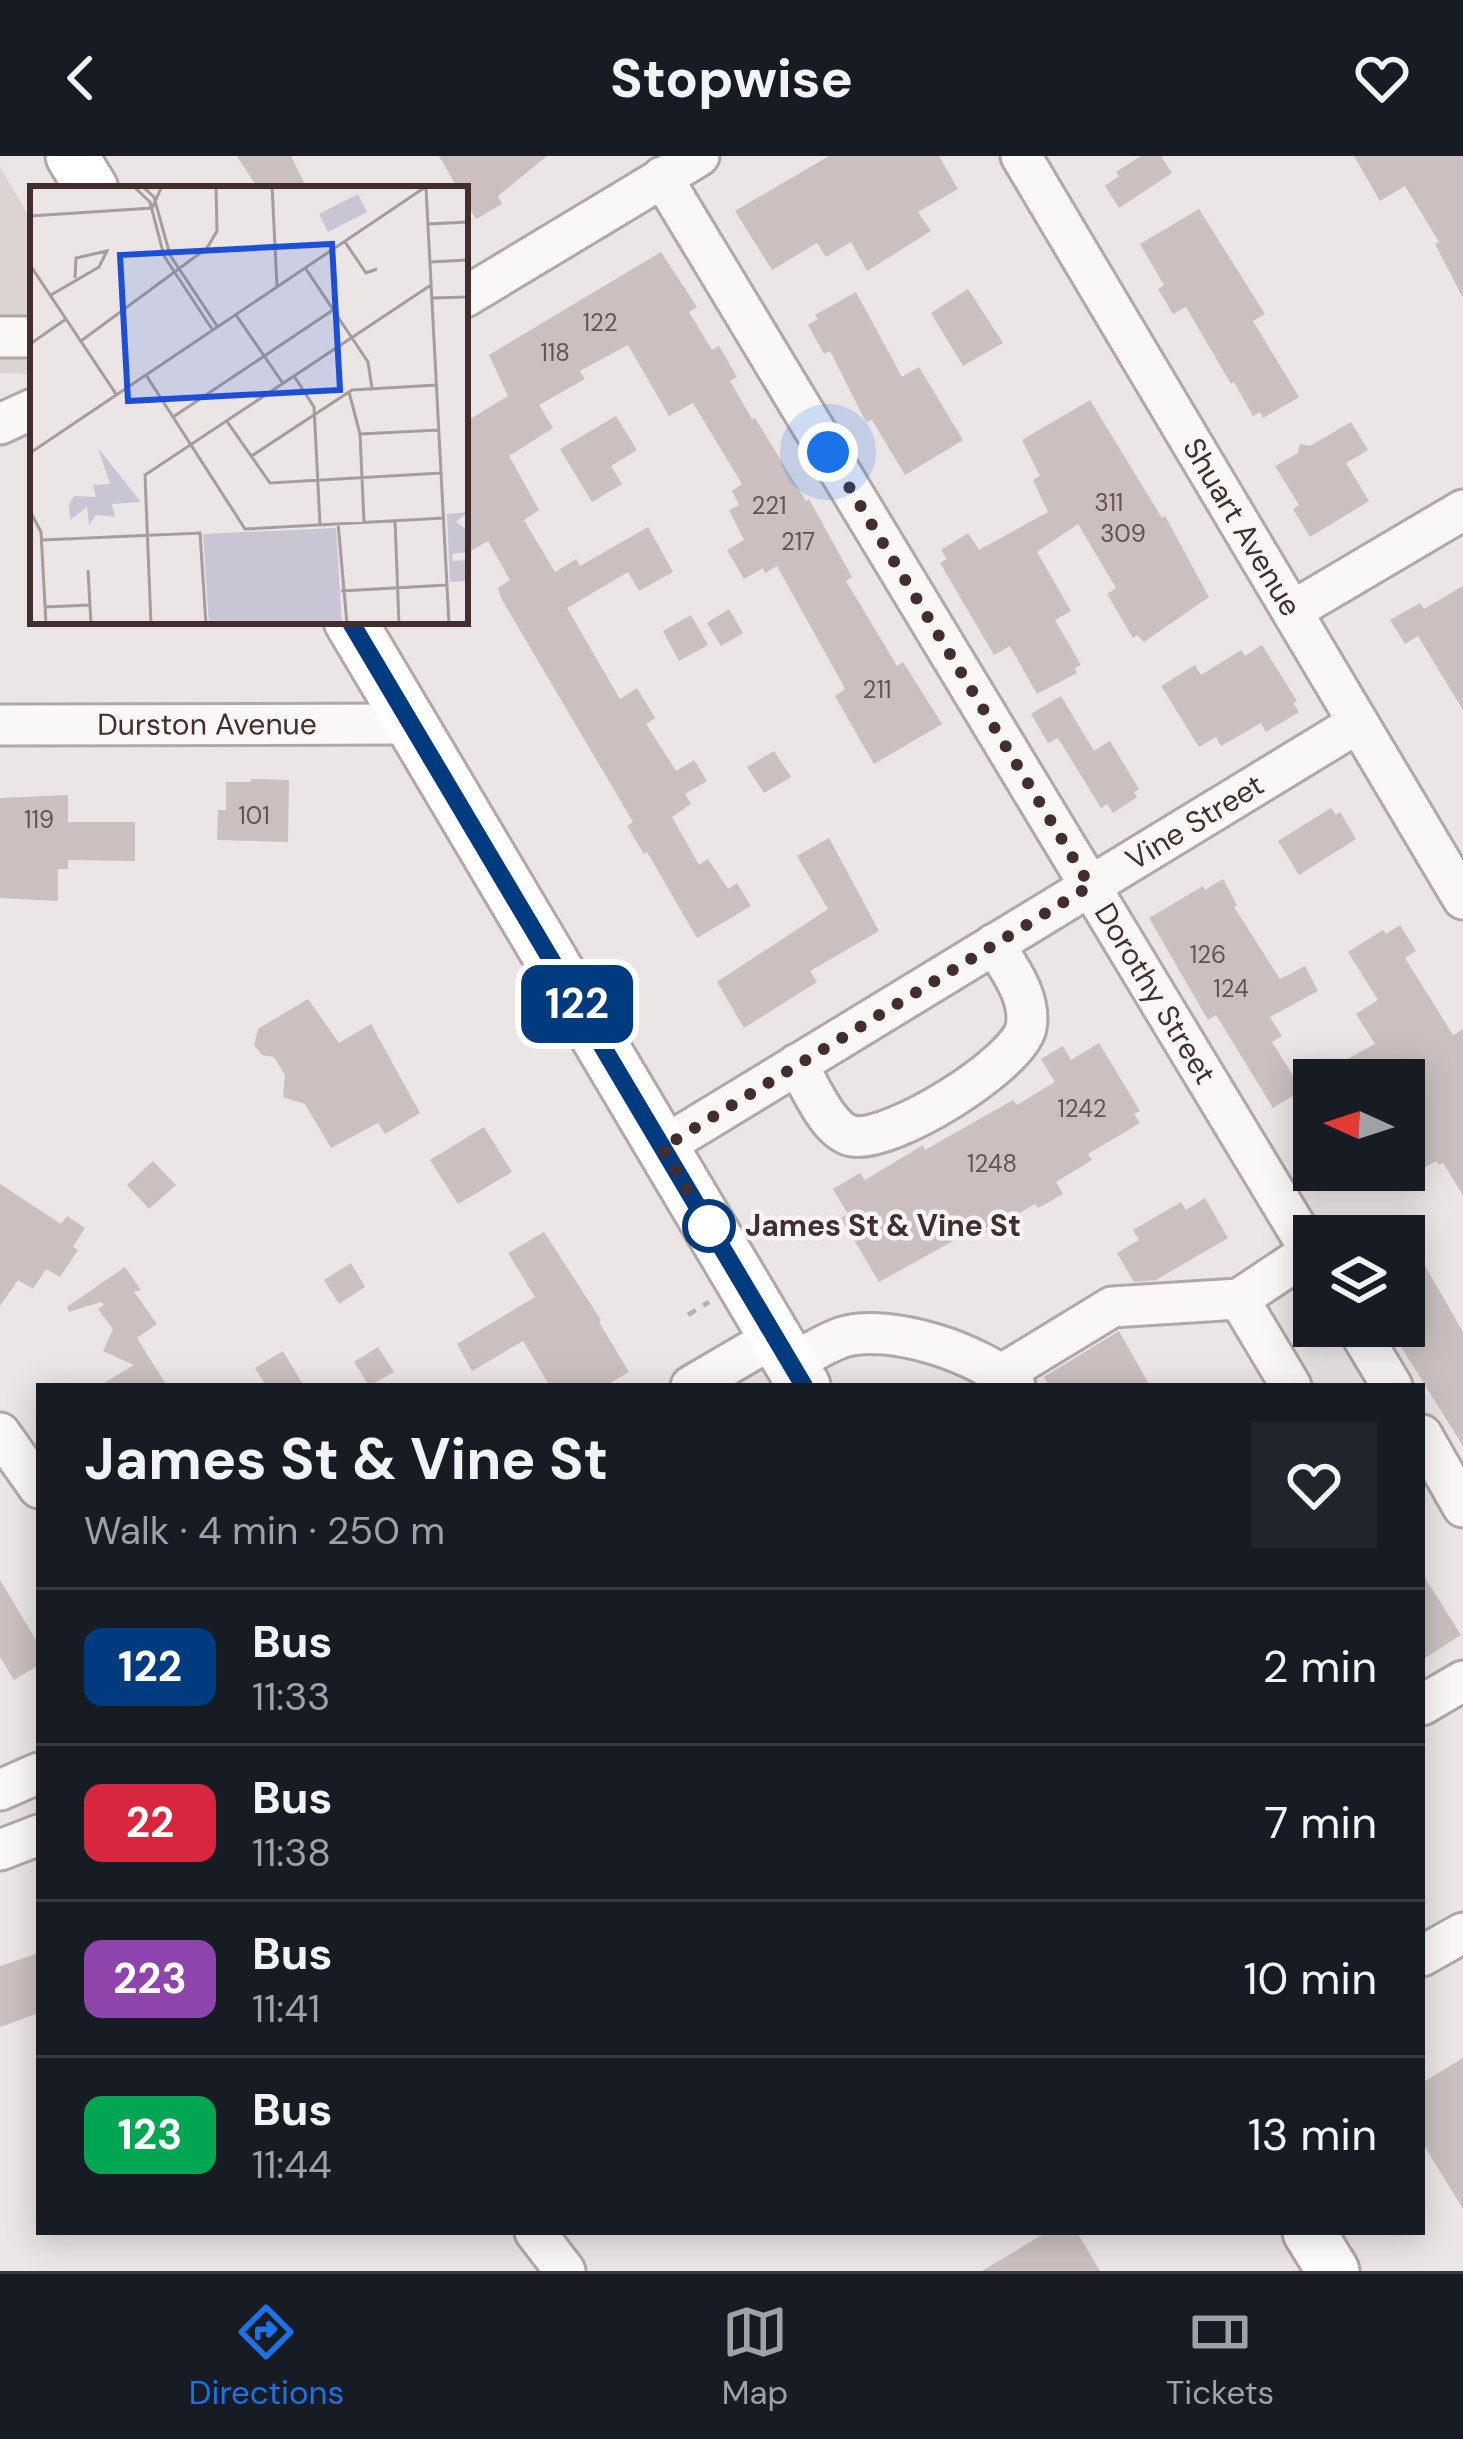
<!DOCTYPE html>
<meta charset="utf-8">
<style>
body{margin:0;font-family:"DM Sans",sans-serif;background:#20242c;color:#f1f3f6;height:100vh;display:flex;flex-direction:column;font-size:45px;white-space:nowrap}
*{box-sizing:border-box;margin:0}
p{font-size:39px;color:#9ea1a6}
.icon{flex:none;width:66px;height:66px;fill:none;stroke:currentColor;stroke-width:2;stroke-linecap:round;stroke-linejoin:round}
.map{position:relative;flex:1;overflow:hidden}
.sheet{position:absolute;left:36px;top:1227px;width:1389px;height:852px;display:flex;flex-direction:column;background:#171b24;border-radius:0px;box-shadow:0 6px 30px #0003}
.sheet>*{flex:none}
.badge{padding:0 24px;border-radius:18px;font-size:42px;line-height:78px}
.needle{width:78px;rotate:273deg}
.buttons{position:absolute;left:1293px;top:903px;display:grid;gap:24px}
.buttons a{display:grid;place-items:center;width:132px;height:132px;border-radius:0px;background:#171b24;box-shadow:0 6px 30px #0003;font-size:60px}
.you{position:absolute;width:60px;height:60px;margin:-30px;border:9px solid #fff;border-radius:50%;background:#1a73e8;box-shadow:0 0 0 18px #1a73e833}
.map>.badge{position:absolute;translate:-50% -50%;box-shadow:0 0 0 6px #fff}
.round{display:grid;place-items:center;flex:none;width:126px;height:126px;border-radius:0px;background:#20242c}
.overview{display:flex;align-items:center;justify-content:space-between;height:204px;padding:0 48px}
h1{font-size:57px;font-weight:700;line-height:90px}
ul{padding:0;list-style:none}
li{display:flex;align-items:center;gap:36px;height:156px;padding:0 48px;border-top:3px solid #363941}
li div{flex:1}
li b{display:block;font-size:45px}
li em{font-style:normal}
li .badge{min-width:132px;font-weight:700;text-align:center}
header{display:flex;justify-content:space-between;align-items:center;height:156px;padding:0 48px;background:#171b24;font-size:54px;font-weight:700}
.tab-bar{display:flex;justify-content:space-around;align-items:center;height:168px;border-top:3px solid #363941;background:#171b24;font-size:33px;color:#9ea1a6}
.tab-bar a{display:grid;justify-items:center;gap:6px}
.tab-bar .active{color:#1a73e8}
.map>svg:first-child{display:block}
</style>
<header><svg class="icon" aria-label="back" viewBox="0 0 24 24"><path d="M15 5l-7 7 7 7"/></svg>Stopwise<svg class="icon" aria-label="heart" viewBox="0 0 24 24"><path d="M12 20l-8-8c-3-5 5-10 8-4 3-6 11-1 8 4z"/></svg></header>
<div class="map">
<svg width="1463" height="2115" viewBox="0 0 1463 2115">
<rect width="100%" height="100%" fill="#ebe5e5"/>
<path fill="#ddd3d3" d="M0 11 33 67V218L0 217Z"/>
<g fill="#cbbfbf">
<path d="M237 0H291L307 33H258Z"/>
<path d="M439 0H547L498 40 502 48 476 63 465 45V33H458Z"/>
<path d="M829 0H939L958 33 918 56 931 75 867 115 851 86 826 101 817 87 772 114 735 55Z"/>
<path d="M1141 0H1161L1172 17 1119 52 1105 30 1119 20 1116 16Z"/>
<path d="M1354 0H1463V142L1435 88 1439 86 1405 30 1380 45Z"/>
<path d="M1199 53 1265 158 1253 165 1299 241 1263 262 1260 256 1253 260 1234 226 1231 228 1186 151 1173 158 1158 133 1164 129 1140 88Z"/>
<path d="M661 96 697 151 689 156 712 194 719 190 737 221 730 225 752 263 755 262 806 345 809 343 852 421 846 425 897 510 903 506 942 568 874 608 835 540 845 533 842 527 777 410 765 417 763 412 744 423 727 394 744 384 729 354 739 349 732 335 742 328 693 247 669 260 628 189 580 215 585 223 539 249 553 272 509 300 539 354 524 364 555 416 576 403 580 410 648 371 673 416 639 435 628 416 567 452 620 543 637 532 655 562 646 568 676 615 694 604 707 625 685 638 691 648 672 661 699 709 708 703 728 733 737 727 751 750 697 782 647 696 644 698 627 670 633 666 501 442 498 432 510 424 488 385 465 398V266L508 240 489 199Z"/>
<path d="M968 133 1003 187 963 210 931 157Z"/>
<path d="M856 136 902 221 919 211 963 284 905 319 872 264 866 266 830 195 824 198 808 169 818 163 815 159Z"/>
<path d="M1090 244 1162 362 1165 360 1209 441 1144 486 1137 479 1133 482 1107 438 1116 432 1078 368 1037 396 1071 455 1055 464 1081 509 1075 512 1077 517 1037 538 1010 490 994 499 940 407 947 403 941 394 968 377 979 394 1048 356 1033 324 1040 320 1022 284Z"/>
<path d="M616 260 637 294 611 310 622 328 592 346 560 293Z"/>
<path d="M1351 266 1368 294 1346 307 1369 345 1310 381 1293 353 1299 349 1275 310 1298 297 1300 288 1310 290Z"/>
<path d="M1463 430V554L1418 480 1405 488 1390 464 1420 447 1424 453Z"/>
<path d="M729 453 743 477 721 490 707 467Z"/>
<path d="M691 459 708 489 679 505 663 475Z"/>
<path d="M1262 489 1297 545 1293 547 1299 556 1266 576 1261 567 1221 590 1216 581 1199 591 1161 530 1195 509 1201 519 1241 494 1245 500Z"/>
<path d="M1061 540 1094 595 1110 585 1139 633 1134 636 1137 641 1113 657 1107 648 1101 652 1058 582 1048 587 1031 558Z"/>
<path d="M774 595 791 621 764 637 747 611Z"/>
<path d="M251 623 289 624 288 686 217 684 218 654H226V626H251Z"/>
<path d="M68 639V666H135V705L68 704V713H58V745L0 742V642Z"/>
<path d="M1331 652 1336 659 1340 656 1356 683 1299 719 1278 685Z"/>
<path d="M829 682 879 775 810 815 817 826 744 872 717 826 828 753 797 700Z"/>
<path d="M1223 723 1237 749 1234 751 1280 823 1305 810 1318 835 1270 861 1282 880 1272 886 1302 934 1273 952 1216 859 1208 864 1149 762 1203 730 1205 734Z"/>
<path d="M1400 769 1416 795 1405 802 1453 879 1463 873V1039L1443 1007 1439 1009 1436 1005 1404 1023V924H1392L1385 913 1366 924H1309L1375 888 1356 858 1378 844 1348 796 1383 774 1386 778Z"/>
<path d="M308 843 339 887 371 868 420 957 385 978 378 967 331 992 305 948 283 941 285 919 274 901 262 899 254 889 258 873Z"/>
<path d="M1099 887 1140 955 1134 958 1140 967 1088 998 1092 1004 1056 1026 1063 1038 1038 1052 1035 1048 975 1083 971 1075 879 1126 841 1062 848 1058 833 1033 860 1017 865 1024 923 989 925 994 1013 944 1017 949 1055 926 1041 903 1063 890 1071 904Z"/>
<path d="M484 971 512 1016 458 1048 430 1004Z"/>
<path d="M153 1005 176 1029 149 1053 127 1029Z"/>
<path d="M0 1028 61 1068 67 1060 85 1072 73 1091 78 1094 60 1121 46 1113 33 1133 18 1124 0 1150Z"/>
<path d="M1205 1042 1228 1082 1156 1124 1134 1126 1117 1097 1139 1084 1133 1074 1181 1046 1186 1054Z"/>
<path d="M1404 1073 1463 1176V1290L1388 1170H1404Z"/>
<path d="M544 1076 601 1164 599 1166 629 1216 605 1230H550L523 1185 472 1215 457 1188 535 1141 508 1097Z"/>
<path d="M351 1107 365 1131 339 1148 324 1124Z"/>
<path d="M125 1111 141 1134 134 1136 157 1168 137 1182 167 1230H99L134 1209 103 1195 113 1173 98 1153 104 1149 101 1146 69 1156 67 1151Z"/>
<path d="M1119 1175 1150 1230H1049L1044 1221Z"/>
<path d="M378 1191 394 1216 369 1230 354 1206Z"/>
<path d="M283 1195 304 1230H266L255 1212Z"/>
<path d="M1422 1417 1461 1479 1422 1504Z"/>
<path d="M0 1424 39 1489V1509L14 1524 0 1501Z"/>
<path d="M39 1797V1857L0 1871V1810Z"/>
<path d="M1463 1902V2053L1422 1986V1927Z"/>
<path d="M1047 2076H1077L1100 2115H982Z"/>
</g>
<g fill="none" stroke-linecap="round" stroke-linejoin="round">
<defs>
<g id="minor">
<path id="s1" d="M1021 0 1463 743"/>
<path id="s2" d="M662 21 1314 1101"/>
<path d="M465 141 699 0"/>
<path d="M0 181H33"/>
<path d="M0 268 33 253"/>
<path d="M1292 455 1463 354"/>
<path id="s3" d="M0 569 412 568"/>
<path d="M797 908C810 929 827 974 852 980 890 988 1017 909 1026 872 1032 842 1009 812 994 788"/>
<path id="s4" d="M662 991 1358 567"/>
<path d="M1239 1143 1291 1230"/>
<path d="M1356 1170 1392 1230"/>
<path d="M791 1208C807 1199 825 1187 843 1181 890 1167 980 1197 1015 1230"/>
<path d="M1002 1218 1112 1151 1239 1143 1311 1095"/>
<path d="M691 1230 775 1181"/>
<path d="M0 1277 39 1332"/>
<path d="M1422 1279 1463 1351"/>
<path d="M1422 1549 1463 1525"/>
<path d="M0 1634 39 1617"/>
<path d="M0 1694 39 1679"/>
<path d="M1422 1800 1463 1777"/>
<path d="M535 2076 565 2115"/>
</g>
<g id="major">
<path d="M72 0 92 33"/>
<path d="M350 465 804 1230"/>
<path d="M1309 2076 1333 2115"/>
</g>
</defs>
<use href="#minor" stroke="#b2a6a6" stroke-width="45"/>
<use href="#major" stroke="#b6a5a5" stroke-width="57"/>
<path stroke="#b8aeae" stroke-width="4.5" stroke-dasharray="9 9" stroke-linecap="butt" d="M688 1159 709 1146"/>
<use href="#minor" stroke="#faf7f7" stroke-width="39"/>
<use href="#major" stroke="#fff" stroke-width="51"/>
</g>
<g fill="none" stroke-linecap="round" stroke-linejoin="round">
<defs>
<path id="line" d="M350 465 804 1230"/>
</defs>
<use href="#line" stroke="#fff" stroke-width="27"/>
<use href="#line" stroke="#003b80" stroke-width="18"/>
<path stroke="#432d2d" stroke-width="12" stroke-dasharray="0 21.6" d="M709 1070 662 992 1090 730 828 296"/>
</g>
<circle fill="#fff" stroke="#003b80" stroke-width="6" cx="709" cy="1070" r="24"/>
<g text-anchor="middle" stroke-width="9" stroke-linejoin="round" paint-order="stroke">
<g font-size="24" fill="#655252">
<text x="600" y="175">122</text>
<text x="555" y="205">118</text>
<text x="1109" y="355">311</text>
<text x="769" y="358">221</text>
<text x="1123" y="386">309</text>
<text x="798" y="394">217</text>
<text x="877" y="542">211</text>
<text x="254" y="668">101</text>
<text x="39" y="672">119</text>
<text x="1208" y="807">126</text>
<text x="1231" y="841">124</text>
<text x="1082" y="961">1242</text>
<text x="992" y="1016">1248</text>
</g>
<g font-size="30" fill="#432d2d" stroke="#f9f4f5">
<text dy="10" stroke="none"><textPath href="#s1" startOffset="432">Shuart Avenue</textPath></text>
<text dy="10" stroke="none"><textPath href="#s3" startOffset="207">Durston Avenue</textPath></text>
<text dy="10" stroke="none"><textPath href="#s4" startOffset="624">Vine Street</textPath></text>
<text dy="10" stroke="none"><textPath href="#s2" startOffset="954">Dorothy Street</textPath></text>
</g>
<g font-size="30" font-weight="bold" fill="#432d2d" stroke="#f9f4f5" text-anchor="start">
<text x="745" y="1080">James St &amp; Vine St</text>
</g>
</g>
<g transform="translate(30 30)">
<rect width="438" height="438" fill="#ebe5e5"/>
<path d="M328 8 337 26 298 46 289 28ZM68 262 111 316 82 318 85 331 66 329 59 339 57 321 40 334 39 318 44 310 66 311 63 299 80 298ZM438 326 426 336 437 344 438 366 422 368 423 375 438 374V395L420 396 417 328ZM306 342 312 438H179L173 348Z" fill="#c8c6d5"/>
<path fill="none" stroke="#a89b9b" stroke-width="3" d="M103 0 120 16 134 70 182 143M112 0 124 11 140 69 187 140M242 0 247 100M396 2 419 438M0 30 122 22 132 0M398 38 438 36M315 56 336 87 347 83M400 76 438 74M0 79 86 208M276 83 338 176 342 202M21 109 69 81 77 65 46 72 45 92M402 112 438 111M206 129 252 196M51 155 177 62 187 45 186 0M0 158 36 133M116 189 215 343 414 332M264 190 284 221 290 338M319 206 330 248 334 336M143 231 303 124M196 234 240 297 411 287M330 248 409 244M0 267 397 0M220 271 322 204 407 199M0 325 11 346 16 438M365 334 369 438M308 337 317 438M12 354 170 347 176 438M58 384 61 438M311 405 417 399M15 421 60 419M121 438 115 289 401 99"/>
<path fill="#1d4ed8" fill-opacity="0.15" stroke="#1d4ed8" stroke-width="6" d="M302 58 310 204 98 215 90 69Z"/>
<rect width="438" height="438" fill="none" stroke="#432d2d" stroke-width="6"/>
</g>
</svg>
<div class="buttons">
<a><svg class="needle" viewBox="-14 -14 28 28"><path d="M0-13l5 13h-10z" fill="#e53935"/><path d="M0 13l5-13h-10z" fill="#9ea1a6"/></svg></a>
<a><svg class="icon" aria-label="layers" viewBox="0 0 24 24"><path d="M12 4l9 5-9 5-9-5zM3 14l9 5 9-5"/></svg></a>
</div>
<div class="you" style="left:828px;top:296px"></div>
<b class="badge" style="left:577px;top:848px;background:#003b80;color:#fff">122</b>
<section class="sheet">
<div class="overview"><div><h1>James St &amp; Vine St</h1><p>Walk · 4 min · 250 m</p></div><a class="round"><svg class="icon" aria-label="heart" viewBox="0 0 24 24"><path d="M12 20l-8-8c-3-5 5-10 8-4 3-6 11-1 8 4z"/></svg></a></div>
<ul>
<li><span class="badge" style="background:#003b80;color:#fff">122</span><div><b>Bus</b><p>11:33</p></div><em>2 min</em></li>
<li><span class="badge" style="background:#d7263d;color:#fff">22</span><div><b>Bus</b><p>11:38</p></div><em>7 min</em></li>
<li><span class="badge" style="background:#8e44ad;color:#fff">223</span><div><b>Bus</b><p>11:41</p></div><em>10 min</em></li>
<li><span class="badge" style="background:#00a651;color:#fff">123</span><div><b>Bus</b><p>11:44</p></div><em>13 min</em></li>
</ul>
</section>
</div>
<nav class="tab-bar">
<a class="active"><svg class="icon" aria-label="directions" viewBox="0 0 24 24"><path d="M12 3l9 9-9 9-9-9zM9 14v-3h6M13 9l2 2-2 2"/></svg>Directions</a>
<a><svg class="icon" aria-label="map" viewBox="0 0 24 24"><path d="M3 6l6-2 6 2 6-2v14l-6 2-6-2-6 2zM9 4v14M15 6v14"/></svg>Map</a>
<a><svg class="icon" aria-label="tickets" viewBox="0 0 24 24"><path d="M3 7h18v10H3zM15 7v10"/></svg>Tickets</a>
</nav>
